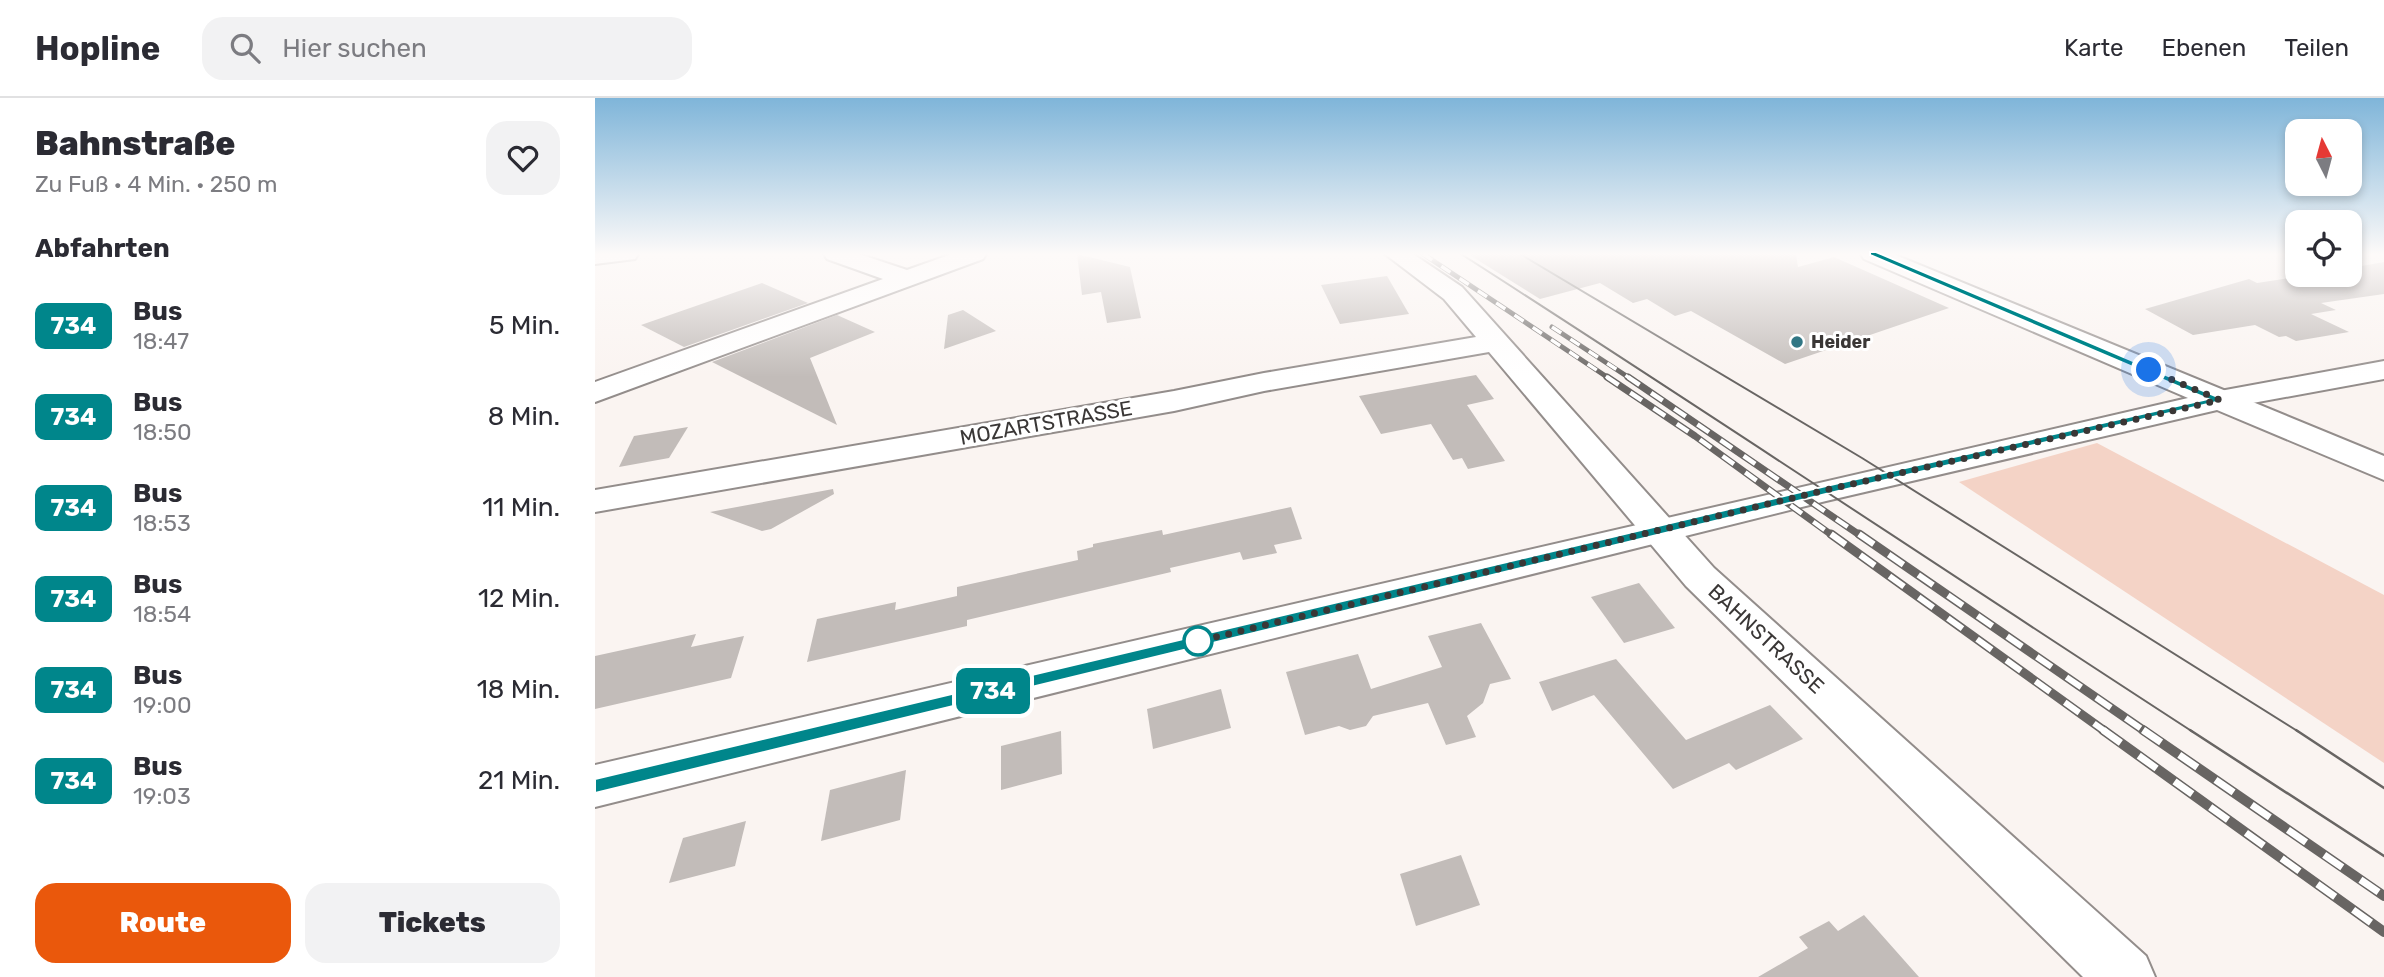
<!DOCTYPE html>
<html lang="de">
<meta charset="utf-8">
<style>
body{margin:0;font-family:Rubik,sans-serif;background:#f2f2f3;color:#2b2b33;height:100vh;display:flex;flex-direction:column;font-size:26px;white-space:nowrap}
*{box-sizing:border-box;margin:0}
p{font-size:23px;color:#7c7c81}
.icon{flex:none;width:38px;height:38px;fill:none;stroke:currentColor;stroke-width:2;stroke-linecap:round;stroke-linejoin:round}
.map{position:relative;flex:1;overflow:hidden}
.sheet{display:flex;flex-direction:column;background:#fff;width:595px}
.sheet>*{flex:none}
.badge{padding:0 14px;border-radius:10px;font-size:24px;line-height:46px}
.needle{width:46px;rotate:354deg}
.fabs{position:absolute;left:1690px;top:21px;display:grid;gap:14px}
.fabs a{display:grid;place-items:center;width:77px;height:77px;border-radius:14px;background:#fff;box-shadow:0 4px 10px #0003;font-size:35px}
.you{position:absolute;width:35px;height:35px;margin:-18px;border:5px solid #fff;border-radius:50%;background:#1a73e8;box-shadow:0 0 0 10px #1a73e833}
.map>.badge{position:absolute;translate:-50% -50%;box-shadow:0 0 0 4px #fff}
h2{padding:0 35px;font-size:26px;line-height:63px}
.round{display:grid;place-items:center;flex:none;width:74px;height:74px;border-radius:21px;background:#f2f2f3}
.headline{display:flex;align-items:center;justify-content:space-between;height:119px;padding:0 35px}
h1{font-size:33px;font-weight:800;line-height:52px}
.primary-button{display:flex;gap:14px;margin-top:auto;padding:14px 35px}
.primary-button a{flex:1;height:80px;border-radius:21px;background:#ea580c;color:#fff;font-size:28px;font-weight:800;line-height:80px;text-align:center}
.primary-button a+a{background:#f2f2f3;color:#2b2b33}
ul{padding:0;list-style:none}
li{display:flex;align-items:center;gap:21px;height:91px;padding:0 35px}
li div{flex:1}
li b{display:block;font-size:26px}
li em{font-style:normal}
li .badge{min-width:77px;font-weight:700;text-align:center}
header{display:flex;align-items:center;gap:42px;box-sizing:border-box;height:98px;padding:0 35px;background:#fff;border-bottom:2px solid #e1e1e2}
header strong{font-size:33px}
nav{display:flex;gap:38px;margin-inline-start:auto;font-size:24px}
.search{width:490px;height:63px;background:#f2f2f3;display:flex;align-items:center;gap:18px;box-sizing:border-box;padding:0 24px;border-radius:21px;color:#7c7c81;font-size:26px}
main{display:flex;flex:1;min-height:0}
.map>svg:first-child{display:block}
</style>
<header>
<strong>Hopline</strong>
<div class="search"><svg class="icon" aria-label="search" viewBox="0 0 24 24"><circle cx="10" cy="10" r="6"/><path d="M15 15l6 6"/></svg>Hier suchen</div>
<nav><a>Karte</a><a>Ebenen</a><a>Teilen</a></nav>
</header>
<main>
<section class="sheet">
<div class="headline"><div><h1>Bahnstraße</h1><p>Zu Fuß · 4 Min. · 250 m</p></div><a class="round"><svg class="icon" aria-label="heart" viewBox="0 0 24 24"><path d="M12 20l-8-8c-3-5 5-10 8-4 3-6 11-1 8 4z"/></svg></a></div>
<h2>Abfahrten</h2>
<ul>
<li><span class="badge" style="background:#00868b;color:#fff">734</span><div><b>Bus</b><p>18:47</p></div><em>5 Min.</em></li>
<li><span class="badge" style="background:#00868b;color:#fff">734</span><div><b>Bus</b><p>18:50</p></div><em>8 Min.</em></li>
<li><span class="badge" style="background:#00868b;color:#fff">734</span><div><b>Bus</b><p>18:53</p></div><em>11 Min.</em></li>
<li><span class="badge" style="background:#00868b;color:#fff">734</span><div><b>Bus</b><p>18:54</p></div><em>12 Min.</em></li>
<li><span class="badge" style="background:#00868b;color:#fff">734</span><div><b>Bus</b><p>19:00</p></div><em>18 Min.</em></li>
<li><span class="badge" style="background:#00868b;color:#fff">734</span><div><b>Bus</b><p>19:03</p></div><em>21 Min.</em></li>
</ul>
<div class="primary-button"><a>Route</a><a>Tickets</a></div>
</section>
<div class="map">
<svg width="1789" height="879" viewBox="0 0 1789 879">
<rect width="100%" height="100%" fill="#faf4f1"/>
<path fill="#f4d3c6" d="M1502 345 1789 497V665L1364 384Z"/>
<g fill="#c2bcb9">
<path d="M482 156 535 169 546 220 512 225 506 194 487 197Z"/>
<path d="M873 156H1201L1203 169 1239 159 1354 210 1190 266 1096 213 1080 218 1052 201 1038 205 1005 185 945 201Z"/>
<path d="M1789 164V196L1726 205 1741 212 1716 216 1754 234 1701 243 1691 238 1684 239 1660 227 1598 237 1550 211 1654 181 1662 185 1715 177H1755V170Z"/>
<path d="M792 178 814 216 745 226 726 187Z"/>
<path d="M167 185 213 205 89 249 46 227Z"/>
<path d="M368 212 401 233 349 251 353 217Z"/>
<path d="M242 217 280 234 215 260 242 327 117 264Z"/>
<path d="M881 277 899 301 872 307 910 363 873 371 867 360 858 362 836 326 786 336 764 298Z"/>
<path d="M93 329 74 360 24 369 39 338Z"/>
<path d="M238 391 239 396 176 431 167 433 115 414Z"/>
<path d="M696 409 707 441 679 447 682 455 648 462 645 454 575 470 576 474 372 522V528L212 564 222 521 301 504 300 512 362 498V489L483 462 482 453 498 449V446L567 432 568 437Z"/>
<path d="M1044 485 1080 530 1029 545 996 499Z"/>
<path d="M886 525 916 581 895 586 888 605 872 618 881 639 851 647 833 605 778 618 771 628 755 632 744 628 710 637 691 574 763 556 776 591 847 569 833 538Z"/>
<path d="M101 536 96 549 149 538 136 580 0 611V558Z"/>
<path d="M1021 561 1091 642 1175 607 1208 641 1141 672 1134 665 1078 691 999 597 957 613 944 584Z"/>
<path d="M626 591 636 630 558 651 552 611Z"/>
<path d="M466 633 467 676 406 692V648Z"/>
<path d="M311 672 305 722 226 743 235 692Z"/>
<path d="M151 723 140 768 74 785 88 740Z"/>
<path d="M866 757 885 807 821 828 805 776Z"/>
<path d="M1269 817 1324 879H1163L1213 850 1204 839 1234 823 1243 833Z"/>
</g>
<g fill="none" stroke-linecap="round" stroke-linejoin="round">
<defs>
<g id="street">
<path d="M0 156H43L40 161 0 166Z"/>
<path d="M229 156H264L312 172 357 156H391L388 161 0 304V284L288 181 232 161Z"/>
<path d="M790 156H818L867 189 1119 470 1551 858 1560 879H1488L1091 488 894 254 669 293 579 313 0 414V392L579 293 669 275 881 239 849 201Z"/>
<path d="M1789 263V281L1625 311 1614 309 1609 302 1614 295 1625 293Z"/>
</g>
<path id="secondary" d="M1266 156H1298L1789 358V382L1622 312 1231 403 0 709V667L1593 300 1269 161Z"/>
</defs>
<use href="#street" stroke="#938d8b" stroke-width="4"/>
<use href="#secondary" stroke="#938d8b" stroke-width="4"/>
<use href="#street" fill="#fff" fill-rule="evenodd"/>
<use href="#secondary" fill="#fff" fill-rule="evenodd"/>
<g stroke="#686563" stroke-width="2">
<path d="M866 156C1111 313 1353 475 1598 634"/>
<path d="M925 156 1267 360 1704 634"/>
</g>
<g stroke="#686563" stroke-width="2.5">
<path d="M1595 632 1789 758"/>
<path d="M1701 632 1789 690"/>
</g>
<defs>
<g id="rail-far3">
<path d="M828 156 1015 281"/>
<path d="M957 229 1036 281"/>
</g>
<g id="rail-far2">
<path d="M1012 279 1100 338 1238 438"/>
<path d="M1033 279 1266 438"/>
</g>
<g id="rail-far1">
<path d="M1236 436 1511 634"/>
<path d="M1264 436 1551 634"/>
</g>
<g id="rail">
<path d="M1508 632 1789 834"/>
<path d="M1548 632 1789 798"/>
</g>
</defs>
<use href="#rail-far3" stroke="#686563" stroke-width="5"/>
<use href="#rail-far2" stroke="#686563" stroke-width="7"/>
<use href="#rail-far1" stroke="#686563" stroke-width="9"/>
<use href="#rail" stroke="#686563" stroke-width="10"/>
<use href="#rail-far3" stroke="#fff" stroke-width="3.5" stroke-dasharray="11" stroke-linecap="butt"/>
<use href="#rail-far2" stroke="#fff" stroke-width="4.5" stroke-dasharray="14" stroke-linecap="butt"/>
<use href="#rail-far1" stroke="#fff" stroke-width="6" stroke-dasharray="18" stroke-linecap="butt"/>
<use href="#rail" stroke="#fff" stroke-width="7" stroke-dasharray="22" stroke-linecap="butt"/>
</g>
<linearGradient id="sky" x2="0" y2="1"><stop stop-color="#7fb5d9"/><stop offset="0.56" stop-color="#fdfaf9"/><stop offset="1" stop-color="#fdfaf9" stop-opacity="0"/></linearGradient>
<rect width="1789" height="279" fill="url(#sky)"/>
<path fill="#00868b" stroke="#fff" stroke-width="2" d="M1275 154H1281L1630 302 1231 396 0 695V681L1231 388 1613 301 1275 157Z"/>
<g fill="none" stroke-linecap="round" stroke-linejoin="round">
<path stroke="#3a3736" stroke-width="7" stroke-dasharray="0 12.6" d="M603 543 600 544 1231 392 1625 302 1554 272"/>
</g>
<circle fill="#317684" stroke="#fff" stroke-width="2.5" cx="1202" cy="244" r="7"/>
<circle fill="#fff" stroke="#00868b" stroke-width="3.5" cx="603" cy="543" r="14"/>
<g text-anchor="middle" stroke-width="6" stroke-linejoin="round" paint-order="stroke">
<g font-size="18" font-weight="bold" fill="#3a3736" stroke="#fff" text-anchor="start">
<text x="1216" y="250">Heider</text>
</g>
<g font-size="21" fill="#3a3736" stroke="#fff">
<text transform="translate(451 325) rotate(-10)" y="7">MOZARTSTRASSE</text>
<text transform="translate(1171 541) rotate(43)" y="7">BAHNSTRASSE</text>
</g>
</g>
</svg>
<div class="fabs">
<a><svg class="needle" viewBox="-14 -14 28 28"><path d="M0-13l5 13h-10z" fill="#e53935"/><path d="M0 13l5-13h-10z" fill="#7c7c81"/></svg></a>
<a><svg class="icon" aria-label="locate" viewBox="0 0 24 24"><circle cx="12" cy="12" r="6"/><path d="M12 2v4M12 18v4M2 12h4M18 12h4"/></svg></a>
</div>
<div class="you" style="left:1554px;top:272px"></div>
<b class="badge" style="left:398px;top:593px;background:#00868b;color:#fff">734</b>
</div>
</main>
